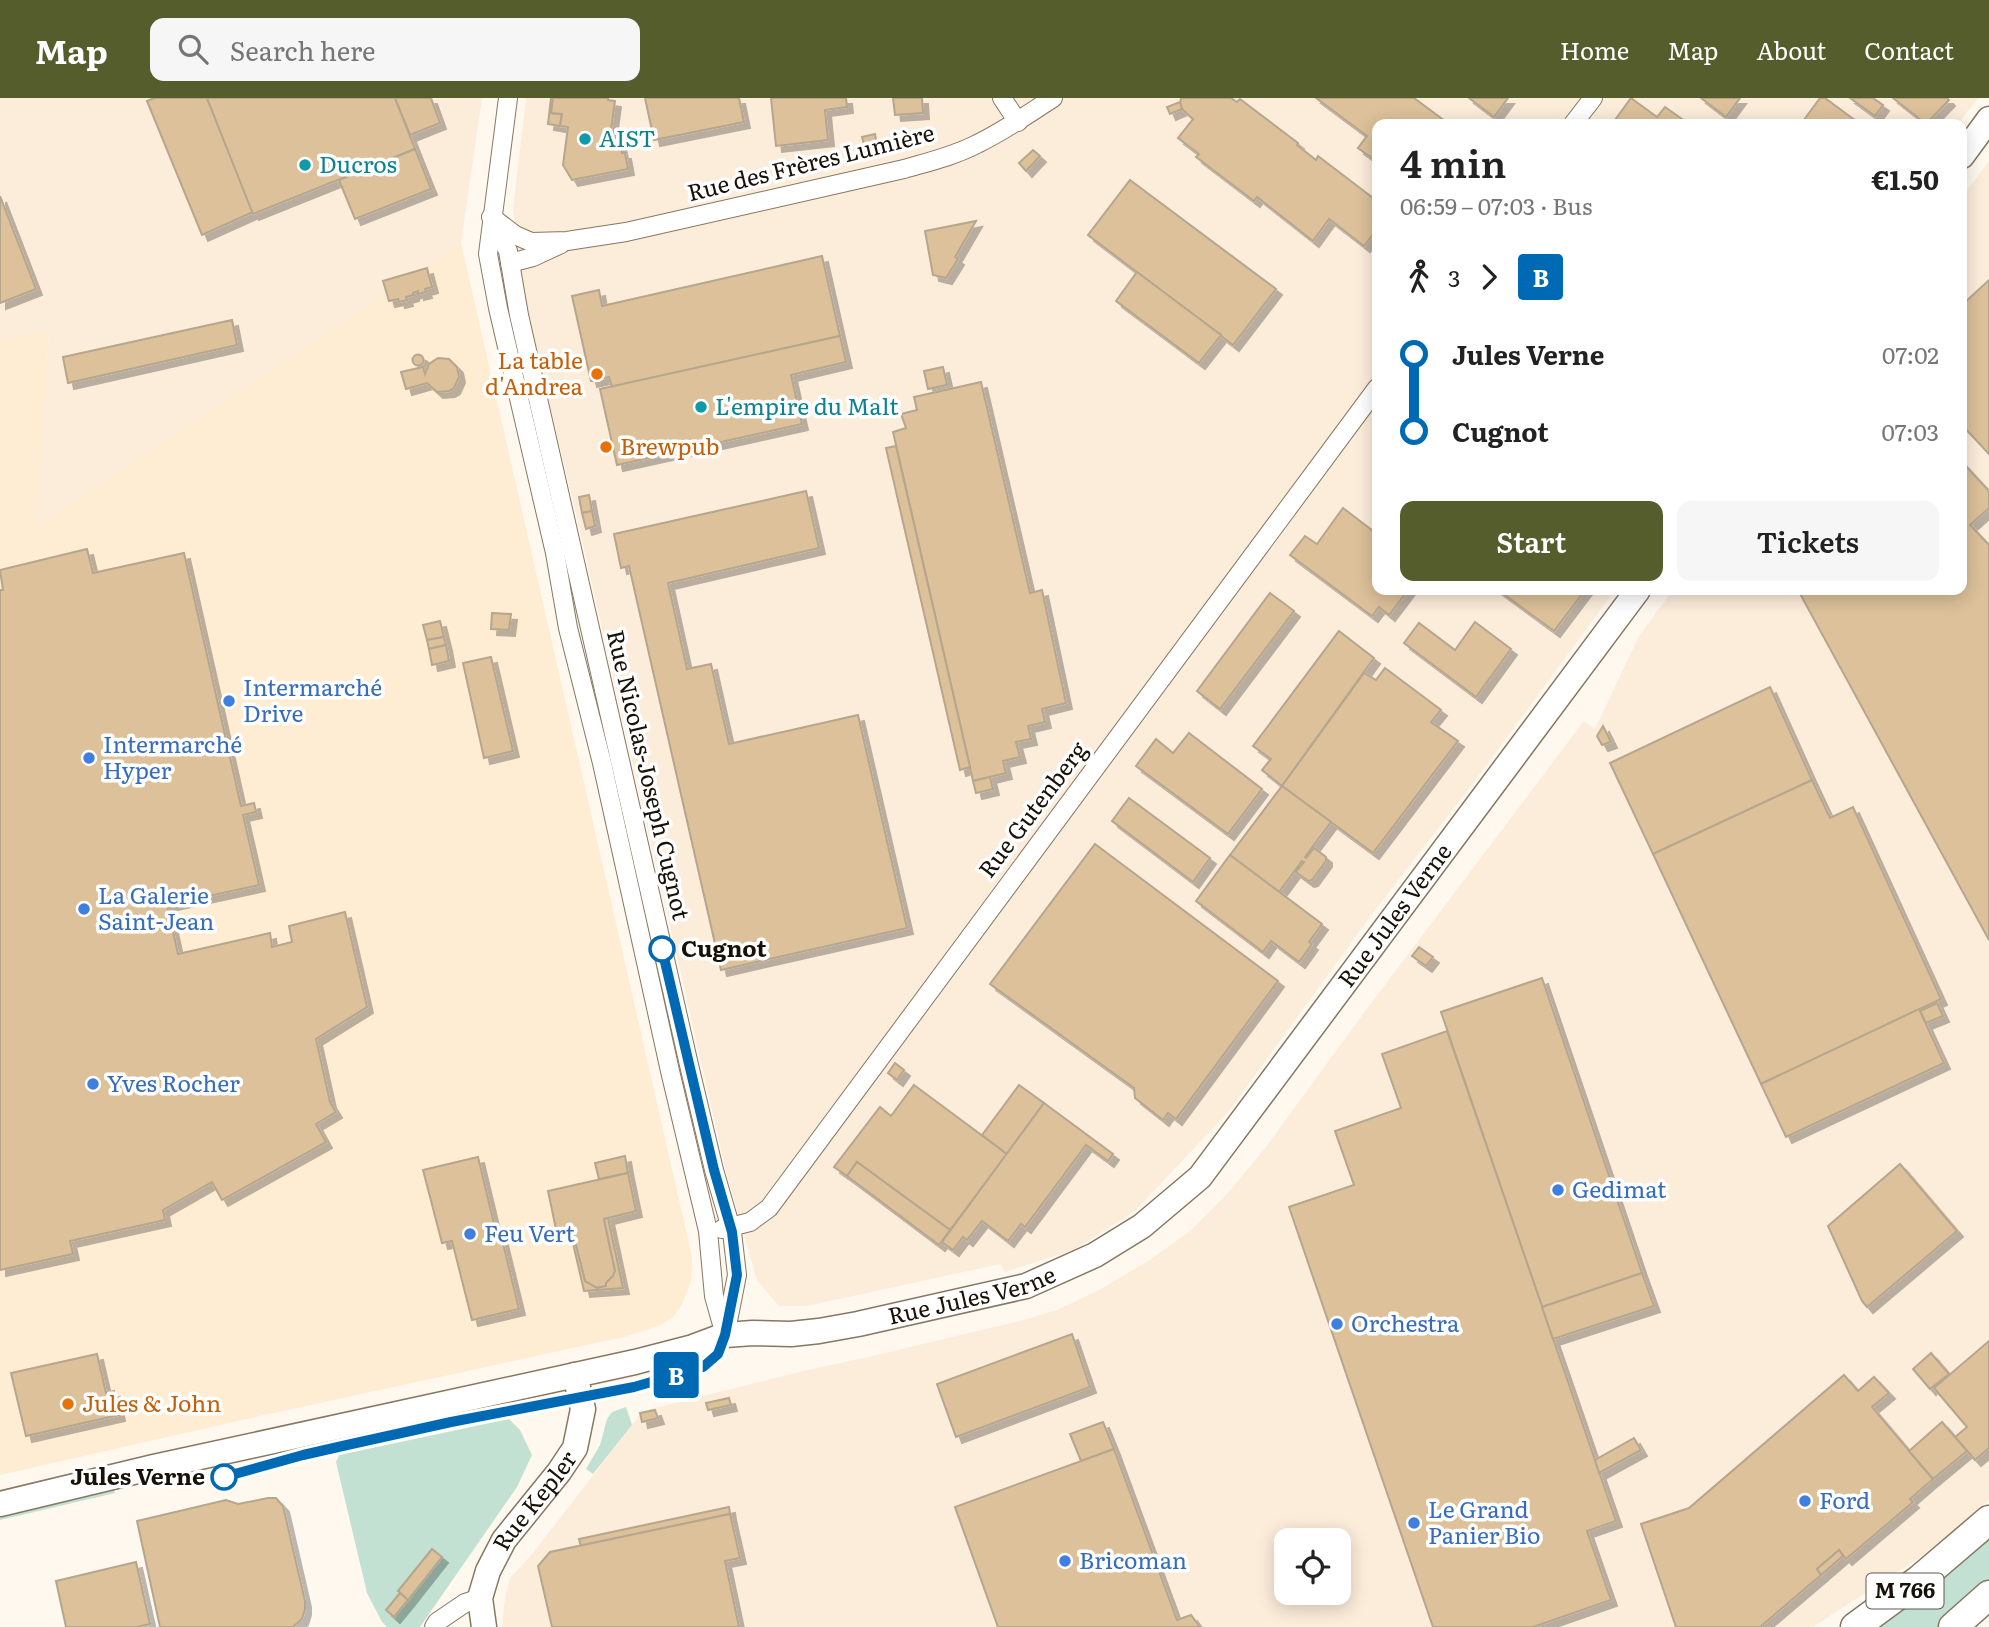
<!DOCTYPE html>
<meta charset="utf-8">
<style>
body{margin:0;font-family:Literata,serif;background:#f6f6f6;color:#222;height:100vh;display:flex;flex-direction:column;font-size:26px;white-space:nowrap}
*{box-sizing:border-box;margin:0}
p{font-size:23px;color:#767676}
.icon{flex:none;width:38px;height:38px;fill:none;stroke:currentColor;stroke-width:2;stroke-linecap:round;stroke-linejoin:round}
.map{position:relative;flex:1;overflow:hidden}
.details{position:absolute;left:1372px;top:21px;width:595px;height:476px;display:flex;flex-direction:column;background:#fff;border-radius:14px;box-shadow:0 4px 18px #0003}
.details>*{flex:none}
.badge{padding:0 14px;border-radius:5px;font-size:24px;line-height:46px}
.tools{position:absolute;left:1274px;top:1430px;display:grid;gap:14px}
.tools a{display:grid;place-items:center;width:77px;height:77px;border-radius:14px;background:#fff;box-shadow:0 4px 18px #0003;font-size:35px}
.map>.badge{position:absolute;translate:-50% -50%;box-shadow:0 0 0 4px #fff}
.legs{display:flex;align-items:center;gap:10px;height:77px;padding:0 28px;font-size:23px}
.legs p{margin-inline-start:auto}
.summary{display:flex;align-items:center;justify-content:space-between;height:119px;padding:0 28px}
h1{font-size:38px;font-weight:600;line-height:52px}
.cta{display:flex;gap:14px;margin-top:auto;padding:14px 28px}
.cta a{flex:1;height:80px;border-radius:14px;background:#555d2c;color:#fff;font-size:28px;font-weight:600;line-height:80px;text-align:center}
.cta a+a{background:#f6f6f6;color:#222}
ul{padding:0 28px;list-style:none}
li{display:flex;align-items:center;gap:24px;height:77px;font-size:26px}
li i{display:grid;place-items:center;width:10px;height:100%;margin:0 9px;background:currentColor}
li i::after{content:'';width:18px;height:18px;margin:-9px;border:5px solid;border-radius:50%;background:#fff}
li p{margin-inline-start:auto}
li:first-child i{background:linear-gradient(#0000 50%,currentColor 0)}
li:last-child i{background:linear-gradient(currentColor 50%,#0000 0)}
header{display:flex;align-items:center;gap:42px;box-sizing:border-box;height:98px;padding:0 35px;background:#555d2c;color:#fff}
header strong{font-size:33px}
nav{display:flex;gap:38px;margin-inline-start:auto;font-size:24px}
.search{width:490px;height:63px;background:#f6f6f6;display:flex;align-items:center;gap:18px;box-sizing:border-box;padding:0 24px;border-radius:14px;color:#767676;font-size:26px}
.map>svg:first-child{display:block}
</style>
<header>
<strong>Map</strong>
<div class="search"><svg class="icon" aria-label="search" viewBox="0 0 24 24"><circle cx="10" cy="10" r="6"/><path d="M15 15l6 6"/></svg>Search here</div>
<nav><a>Home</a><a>Map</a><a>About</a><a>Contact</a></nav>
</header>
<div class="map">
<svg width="1989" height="1529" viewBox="0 0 1989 1529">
<defs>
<filter id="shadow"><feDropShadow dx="6" dy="6" stdDeviation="0" flood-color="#0004"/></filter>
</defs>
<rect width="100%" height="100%" fill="#fff8ee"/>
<path fill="#feecd3" d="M461 145 692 1159 691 1183 682 1206 673 1219 660 1227 628 1238 251 1320 0 1377V242L49 231 38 427Z"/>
<g fill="#fcecda" fill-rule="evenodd">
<path d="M0 0H482L461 145 37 428 49 232 0 242Z"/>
<path d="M526 0H1978L1958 26H1377V492H1615L1477 680 1372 816 1229 1013 1135 1113 1075 1151 1005 1174 1000 1166 807 1208H779L757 1182 727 1078 576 416 527 212 518 156 513 112Z"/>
<path d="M1989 63V1402L1928 1454 1813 1529H502L505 1500 510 1480 533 1455 643 1313 803 1273 869 1259 1027 1221 1057 1212 1099 1192 1145 1165 1189 1134 1227 1096 1266 1049 1363 916 1584 623 1595 631 1639 538 1673 492H1962V99ZM1286 1442H1339V1494H1286Z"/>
</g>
<g fill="#c2e1d2">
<path d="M626 1309 632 1327 593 1376 586 1371 600 1347 607 1321 612 1314Z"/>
<path d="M509 1321 520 1332 532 1357 517 1389 420 1529H387L382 1524 367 1495 336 1364 339 1357Z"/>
<path d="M113 1389 115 1395 0 1422V1415Z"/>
<path d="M1989 1437V1484L1938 1529H1875Z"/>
</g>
<g fill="#dcc19a" stroke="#b6a68e" stroke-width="2" filter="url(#shadow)">
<path d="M154 0H207L253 114 202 137 147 3Z"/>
<path d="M207 0H395L415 51 253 116Z"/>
<path d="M395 0H431L440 25 410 37Z"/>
<path d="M551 0H553L551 15 562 16 560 28 548 26Z"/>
<path d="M553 0H608V2L615 3 610 39 604 38 603 43 620 45 622 55H625L628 71 572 82 563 67 568 29 560 28 562 16 551 15Z"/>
<path d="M645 0H739L744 24 654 42Z"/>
<path d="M771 0H846L847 9 825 12 828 42 776 48Z"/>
<path d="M893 0H922L923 15 895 17Z"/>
<path d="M1181 0H1231L1237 4 1240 1 1298 45 1297 47 1316 62 1318 58 1377 103V131L1364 148 1329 121 1313 143 1257 99 1254 103 1196 59 1199 56 1178 40 1193 21 1182 11 1180 6Z"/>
<path d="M1316 0H1414L1449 26H1377V64L1358 50 1367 38Z"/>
<path d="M1469 0H1508L1494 19Z"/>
<path d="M1631 0 1657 19 1665 9 1689 26H1621L1615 22Z"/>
<path d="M1701 0H1740L1726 19Z"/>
<path d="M1820 0H1825L1860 26H1801Z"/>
<path d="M1850 0H1873L1883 7 1875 18Z"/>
<path d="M1893 0H1947L1949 2 1926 26Z"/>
<path d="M1180 4 1182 11 1170 16 1167 9Z"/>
<path d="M875 36 877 47 865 50 862 39Z"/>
<path d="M415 51 431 91 355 121 339 82Z"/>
<path d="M1033 52 1040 58 1026 73 1019 65Z"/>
<path d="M1130 82 1276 191 1233 247 1088 137Z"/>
<path d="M0 98 36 191 0 205Z"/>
<path d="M976 123 955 159 958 161 946 180 933 177 925 133Z"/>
<path d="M822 158 840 238 612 289 609 279 591 283 572 198 599 192 602 208Z"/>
<path d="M427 170 432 189 425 191 426 194 418 196V193L413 195V197L406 199 407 202 399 204 398 201 389 203 383 183Z"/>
<path d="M1137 174 1221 237 1199 265 1116 203Z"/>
<path d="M1989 182V356L1962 327V207Z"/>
<path d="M232 222 237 247 68 285 63 259Z"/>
<path d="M840 238 846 264 791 277 802 326 617 367 600 291Z"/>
<circle cx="418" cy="262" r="5.5"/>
<path d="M438 260 449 261 457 269 459 279 454 290 449 293 437 294 427 285 406 291 401 274 423 269 425 276 429 266Z"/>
<path d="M943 269 947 287 928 291 924 273Z"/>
<path d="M981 284 1030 495 1042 492 1066 605 1042 611 1045 624 1028 628 1031 641 1016 644 1020 659 1003 663 1006 675 973 683 893 334 906 330 901 316 917 312 914 299Z"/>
<path d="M896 348 970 669 960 672 886 350Z"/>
<path d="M1962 364 1989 393V410L1970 427 1989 447V842L1798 492H1962Z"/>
<path d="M806 393 819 450 668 485 687 571 711 566 729 646 858 617 907 830 721 872 629 468 621 470 614 436Z"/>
<path d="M589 397 592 413 582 415 579 399Z"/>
<path d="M1343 410 1377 436V492H1408L1389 517 1379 509 1372 518 1290 457 1305 438 1317 446Z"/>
<path d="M592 413 595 428 586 431 582 415Z"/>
<path d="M87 451 93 475 184 455 241 708 254 705 256 714 243 717 259 787 167 807 178 856 270 835 272 849 292 844 289 828 345 814 367 909 316 941 330 1004 336 1014 316 1026 326 1044 222 1102 212 1084 163 1112 165 1122 70 1143 73 1156 0 1172V492H3L0 472Z"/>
<path d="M1498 492H1585L1554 533Z"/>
<path d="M1270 495 1294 513 1220 611 1197 593Z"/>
<path d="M492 515 511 516 509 532 491 531Z"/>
<path d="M440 523 444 539 427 542 423 527Z"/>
<path d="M1475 524 1511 551 1476 599 1404 545 1419 525 1455 552Z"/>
<path d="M1339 533 1374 560 1282 688 1262 672 1271 661 1253 648Z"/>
<path d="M444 539 446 547 429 551 427 542Z"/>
<path d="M446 547 449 563 432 567 429 551Z"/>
<path d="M491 559 513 653 484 660 463 565Z"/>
<path d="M1385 570 1441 612 1431 624 1458 643 1373 755 1282 688 1364 575 1376 582Z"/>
<path d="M1770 589 1812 682 1653 756 1610 665Z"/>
<path d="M1603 628 1611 644 1602 647 1597 638Z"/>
<path d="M1189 635 1262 691 1228 736 1136 668 1156 641 1173 655Z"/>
<path d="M990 679 993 691 976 695 973 683Z"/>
<path d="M1812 682 1830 720 1853 709 1941 901 1761 986 1653 756Z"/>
<path d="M1282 688 1331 724 1305 759 1306 760 1314 750 1326 759V763L1312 782 1308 783 1296 774 1304 764 1302 763 1279 794 1230 757Z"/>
<path d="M1129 700 1210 760 1193 784 1112 723Z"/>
<path d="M1095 746 1278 883 1176 1021 1168 1015 1163 1022 1135 1000 1134 990 990 886Z"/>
<path d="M1230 757 1322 826 1309 844 1312 846 1299 864 1271 843 1263 854 1196 803Z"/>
<path d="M1419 849 1433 859 1426 868 1412 858Z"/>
<path d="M1542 880 1642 1175 1542 1209 1441 914Z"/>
<path d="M1937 905 1943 918 1926 925 1920 913Z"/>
<path d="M1919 911 1944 965 1786 1039 1761 986Z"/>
<path d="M1447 933 1616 1423 1587 1433 1611 1502 1533 1529H1433L1289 1109 1354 1087 1335 1033 1401 1010 1382 956Z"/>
<path d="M895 965 904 972 897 982 888 975Z"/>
<path d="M914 987 1007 1056 950 1132 857 1064 847 1078 834 1069 880 1009 891 1018Z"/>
<path d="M1019 987 1044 1005 1007 1056 982 1037Z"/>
<path d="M1044 1005 1113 1056 1108 1063 1086 1047 1025 1129 1021 1126 1008 1143 982 1123 967 1142 963 1139 953 1152 942 1144Z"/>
<path d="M625 1058 628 1075 599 1081 595 1065Z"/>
<path d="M478 1059 495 1130 499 1129 519 1211 472 1222 452 1143 442 1145 423 1072Z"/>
<path d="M857 1064 950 1132 939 1147 847 1078Z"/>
<path d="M1900 1066 1957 1133 1867 1209 1862 1203 1828 1128Z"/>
<path d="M628 1075 636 1113 604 1121 615 1173 613 1178 606 1185V1188L597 1190 585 1183 571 1128 556 1131 548 1093Z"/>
<path d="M608 1120 623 1190 584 1193 569 1128H571L585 1183 597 1190 606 1188V1185L613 1178 615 1173 604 1121Z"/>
<path d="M1642 1175 1654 1208 1553 1241 1542 1209Z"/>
<path d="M1072 1236 1090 1289 956 1339 937 1286Z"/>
<path d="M1989 1243V1350L1975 1362 1955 1339 1967 1329 1934 1290Z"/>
<path d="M1931 1255 1949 1276 1930 1291 1913 1271Z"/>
<path d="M97 1256 106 1295 114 1293 119 1317 26 1338 11 1275Z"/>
<path d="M1844 1277 1858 1293 1874 1279 1889 1295 1872 1309 1933 1381 1910 1401 1913 1404 1846 1461 1839 1452 1817 1471 1821 1477 1760 1529H1676L1641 1426 1689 1410Z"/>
<path d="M729 1300 731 1307 708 1312 706 1305Z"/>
<path d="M655 1312 658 1320 642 1324 640 1315Z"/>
<path d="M1103 1324 1114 1351 1081 1363 1070 1336Z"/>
<path d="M1942 1324 1967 1353 1933 1381 1909 1353Z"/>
<path d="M1634 1340 1641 1352 1599 1375 1595 1362Z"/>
<path d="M1114 1351 1177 1522 1191 1517 1200 1529H998L955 1409Z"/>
<path d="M268 1400H276L283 1408 305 1503V1511L302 1521 293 1529H160L137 1423 226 1402 238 1406Z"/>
<path d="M729 1409 730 1416 581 1448 579 1441Z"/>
<path d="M730 1416 740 1460 725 1463 739 1529H552L538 1468 550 1454Z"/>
<path d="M432 1451 442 1459 408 1502 398 1493Z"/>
<path d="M1839 1452 1843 1458 1821 1477 1817 1471Z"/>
<path d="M136 1464 150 1526 136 1529H66L56 1483Z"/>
<path d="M400 1495 408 1502 394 1519 386 1512Z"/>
</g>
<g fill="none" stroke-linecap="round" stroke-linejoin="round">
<defs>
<g id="minor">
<path d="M508 0 488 156 498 210 555 455 568 530 602 665 670 973 708 1133 714 1198 725 1237"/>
<path d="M1002 0 1018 24"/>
<path d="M1573 26 1593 0"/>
<path d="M491 119 508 153 519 217 689 967 714 1072 732 1134 737 1177 726 1233"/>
<path d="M494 121 515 137 531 144 567 143 626 134 904 71C928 64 954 58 977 46 1004 33 1028 16 1053 0"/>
<path d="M510 165 533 159 561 146"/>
<path d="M722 1131 750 1124 769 1110 1377 290"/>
<path d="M434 1529 437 1524 465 1505 480 1500"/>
</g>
<g id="secondary">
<path d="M1962 58 1989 21"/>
<path id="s1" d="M0 1406 154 1369 635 1264 693 1249 725 1237 753 1235 791 1236 819 1233 858 1226 1026 1188 1095 1157 1142 1128 1200 1079 1638 492"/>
<path id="s2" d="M484 1529 480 1500 488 1473 504 1442 559 1374 575 1350 583 1311 575 1277"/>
</g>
<g id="primary">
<path d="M1855 1529 1920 1481 1989 1422"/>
<path d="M1953 1529 1989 1497"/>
</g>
</defs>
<use href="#minor" stroke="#877761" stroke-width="20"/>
<use href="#secondary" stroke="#877761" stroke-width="27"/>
<use href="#primary" stroke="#877761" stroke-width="31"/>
<use href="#minor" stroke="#fff" stroke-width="18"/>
<use href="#secondary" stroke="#fff" stroke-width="24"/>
<use href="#primary" stroke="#fff" stroke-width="28"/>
</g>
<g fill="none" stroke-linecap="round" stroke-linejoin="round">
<defs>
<path id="line-1" d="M224 1379 303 1357 347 1347 451 1324 634 1289 703 1269 718 1256 725 1237 737 1177 732 1134 714 1072 662 851"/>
</defs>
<use href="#line-1" stroke="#fff" stroke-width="16"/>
<use href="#line-1" stroke="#0069b4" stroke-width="10"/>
</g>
<g fill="#0f9aa8" stroke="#fff" stroke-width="2.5">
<circle cx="585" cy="41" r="7"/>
<circle cx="305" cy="67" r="7"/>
<circle cx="701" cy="309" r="7"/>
</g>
<g fill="#e8710a" stroke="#fff" stroke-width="2.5">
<circle cx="597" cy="276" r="7"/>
<circle cx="606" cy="349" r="7"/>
<circle cx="68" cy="1306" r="7"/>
</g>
<g fill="#3f7fe0" stroke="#fff" stroke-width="2.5">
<circle cx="229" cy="603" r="7"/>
<circle cx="89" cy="660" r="7"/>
<circle cx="84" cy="811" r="7"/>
<circle cx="93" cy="986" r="7"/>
<circle cx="1558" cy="1092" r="7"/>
<circle cx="470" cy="1136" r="7"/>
<circle cx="1337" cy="1226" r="7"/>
<circle cx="1805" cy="1403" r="7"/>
<circle cx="1414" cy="1425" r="7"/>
<circle cx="1065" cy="1463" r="7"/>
</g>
<g fill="#fff" stroke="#0069b4" stroke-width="3.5">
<circle cx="662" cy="851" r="12"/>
<circle cx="224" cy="1379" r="12"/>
</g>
<g text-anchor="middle" stroke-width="7" stroke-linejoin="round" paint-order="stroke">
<rect fill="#fff" stroke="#5d5852" stroke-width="2" x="1866.5" y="1475.5" width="77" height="35" rx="5"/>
<g font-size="21" font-weight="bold" fill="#171108">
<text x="1905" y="1500">M 766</text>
</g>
<g font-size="23" fill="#0d838f" stroke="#fff" text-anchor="start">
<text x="599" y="49">AIST</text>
<text x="319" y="75">Ducros</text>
<text x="715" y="317">L'empire du Malt</text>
</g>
<g font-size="23" fill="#171108" stroke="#fff">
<text transform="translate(811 65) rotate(-14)" y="8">Rue des Frères Lumière</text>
<text transform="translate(648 677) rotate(77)" y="8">Rue Nicolas-Joseph Cugnot</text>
<text transform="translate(1033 712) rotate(-53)" y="8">Rue Gutenberg</text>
<text dy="8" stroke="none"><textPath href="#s1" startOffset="1584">Rue Jules Verne</textPath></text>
<text dy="8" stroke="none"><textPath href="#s1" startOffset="996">Rue Jules Verne</textPath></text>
<text dy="8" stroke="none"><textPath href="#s2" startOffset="142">Rue Kepler</textPath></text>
</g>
<g font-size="23" fill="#c56008" stroke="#fff" text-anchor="start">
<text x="583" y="271" text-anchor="end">La table<tspan x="583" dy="26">d'Andrea</tspan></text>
<text x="620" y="357">Brewpub</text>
<text x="82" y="1314">Jules &amp; John</text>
</g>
<g font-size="23" fill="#366cbe" stroke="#fff" text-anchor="start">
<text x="243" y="598">Intermarché<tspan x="243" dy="26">Drive</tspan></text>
<text x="103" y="655">Intermarché<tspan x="103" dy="26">Hyper</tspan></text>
<text x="98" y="806">La Galerie<tspan x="98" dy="26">Saint-Jean</tspan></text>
<text x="107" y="994">Yves Rocher</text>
<text x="1572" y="1100">Gedimat</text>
<text x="484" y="1144">Feu Vert</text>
<text x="1351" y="1234">Orchestra</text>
<text x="1819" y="1411">Ford</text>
<text x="1428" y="1420">Le Grand<tspan x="1428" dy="26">Panier Bio</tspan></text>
<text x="1079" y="1471">Bricoman</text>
</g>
<g font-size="23" font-weight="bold" fill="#171108" stroke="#fff" text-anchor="start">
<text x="681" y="859">Cugnot</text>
<text x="205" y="1387" text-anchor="end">Jules Verne</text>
</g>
</g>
</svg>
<div class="tools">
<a><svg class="icon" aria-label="locate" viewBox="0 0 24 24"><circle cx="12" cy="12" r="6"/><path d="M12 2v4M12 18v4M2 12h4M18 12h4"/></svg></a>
</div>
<b class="badge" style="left:676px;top:1277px;background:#0069b4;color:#fff">B</b>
<section class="details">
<div class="summary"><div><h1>4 min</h1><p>06:59 – 07:03 · Bus</p></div><b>€1.50</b></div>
<div class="legs"><svg class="icon" aria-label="walk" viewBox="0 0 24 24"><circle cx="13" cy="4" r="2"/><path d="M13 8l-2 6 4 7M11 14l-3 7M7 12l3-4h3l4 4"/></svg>3<svg class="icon" aria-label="forward" viewBox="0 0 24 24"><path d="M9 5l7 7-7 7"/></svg><b class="badge" style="background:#0069b4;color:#fff">B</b></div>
<ul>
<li><i style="color:#0069b4"></i><b>Jules Verne</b><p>07:02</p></li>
<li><i style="color:#0069b4"></i><b>Cugnot</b><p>07:03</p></li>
</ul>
<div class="cta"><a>Start</a><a>Tickets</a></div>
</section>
</div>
